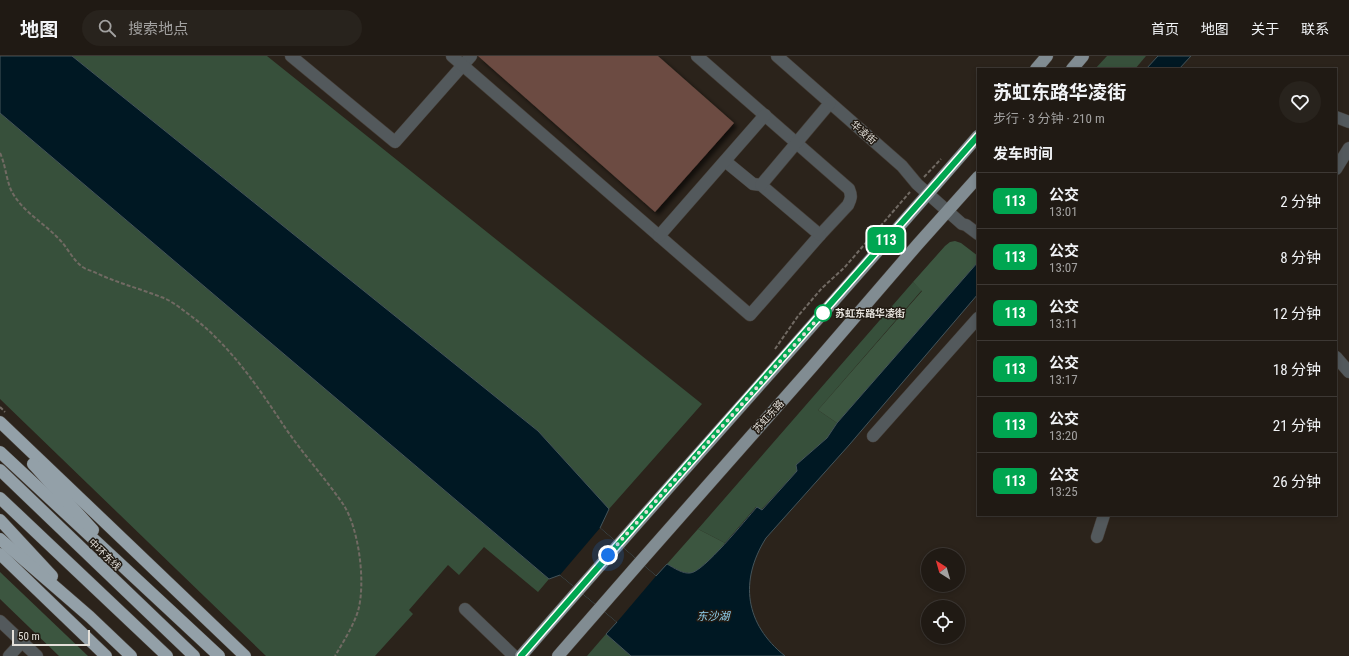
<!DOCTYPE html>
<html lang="zh">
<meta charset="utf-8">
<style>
body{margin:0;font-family:"Roboto Condensed","Noto Sans SC",sans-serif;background:#28231d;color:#f1f3f6;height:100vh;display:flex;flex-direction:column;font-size:15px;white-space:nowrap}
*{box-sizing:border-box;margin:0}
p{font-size:13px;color:#a2a1a0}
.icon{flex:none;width:22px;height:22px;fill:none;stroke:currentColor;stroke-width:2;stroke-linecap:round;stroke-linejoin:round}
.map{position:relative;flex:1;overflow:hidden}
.side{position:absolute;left:977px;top:12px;width:360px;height:448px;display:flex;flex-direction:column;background:#201a14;border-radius:0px;box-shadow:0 2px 6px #0003,0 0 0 1px #3d3834}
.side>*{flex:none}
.badge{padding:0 8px;border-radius:6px;font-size:14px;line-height:26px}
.needle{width:26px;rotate:323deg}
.controls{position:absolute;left:921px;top:492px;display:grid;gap:8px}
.controls a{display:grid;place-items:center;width:44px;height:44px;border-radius:50%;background:#201a14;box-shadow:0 2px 6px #0003,0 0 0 1px #3d3834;font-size:20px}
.scale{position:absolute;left:12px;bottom:10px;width:78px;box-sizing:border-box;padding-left:4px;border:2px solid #e3dfd9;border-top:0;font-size:11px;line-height:14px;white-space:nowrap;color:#e3dfd9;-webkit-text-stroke:3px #211a12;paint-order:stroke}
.you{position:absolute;width:20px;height:20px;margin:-10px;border:3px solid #fff;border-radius:50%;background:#1a73e8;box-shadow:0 0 0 6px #1a73e833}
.map>.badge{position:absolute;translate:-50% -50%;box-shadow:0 0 0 2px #fff}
h2{padding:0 16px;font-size:15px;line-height:36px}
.round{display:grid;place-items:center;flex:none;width:42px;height:42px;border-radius:21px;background:#28231d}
.head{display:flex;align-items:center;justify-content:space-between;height:68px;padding:0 16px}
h1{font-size:19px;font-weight:700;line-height:30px}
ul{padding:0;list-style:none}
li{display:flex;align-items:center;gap:12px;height:56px;padding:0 16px;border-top:1px solid #3d3834}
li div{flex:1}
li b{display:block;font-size:15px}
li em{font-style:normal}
li .badge{min-width:44px;font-weight:700;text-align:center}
header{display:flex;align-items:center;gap:24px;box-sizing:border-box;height:56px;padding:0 20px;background:#201a14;border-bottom:1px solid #3d3834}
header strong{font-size:19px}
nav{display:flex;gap:22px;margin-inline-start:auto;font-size:14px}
.search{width:280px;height:36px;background:#28231d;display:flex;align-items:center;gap:10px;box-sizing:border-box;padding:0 14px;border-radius:22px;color:#a2a1a0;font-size:15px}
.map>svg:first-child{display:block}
</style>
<header>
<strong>地图</strong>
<div class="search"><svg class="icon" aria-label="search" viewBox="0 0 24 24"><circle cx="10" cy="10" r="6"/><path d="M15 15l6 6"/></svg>搜索地点</div>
<nav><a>首页</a><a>地图</a><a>关于</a><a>联系</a></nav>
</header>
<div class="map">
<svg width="1349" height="600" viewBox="0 0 1349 600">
<defs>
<filter id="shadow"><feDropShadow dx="3.5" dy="3.5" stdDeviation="2" flood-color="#0009"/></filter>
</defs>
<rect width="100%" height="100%" fill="#2b231b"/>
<g fill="#37503b">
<path d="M72 0H267L702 348 609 453 538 375Z"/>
<path d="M1107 0H1146L1135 13H1095Z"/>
<path d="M0 57 549 523 538 536 484 491 459 519 448 509 409 554 413 558 375 600H266L0 343Z"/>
<path d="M913 226 922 234 818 354 837 367 827 382 796 409 797 415 761 454 756 451 725 487 698 473Z"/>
<path d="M606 578 631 600H587Z"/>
</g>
<g fill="#3c5640">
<path d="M955 185 961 187 978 200V206L837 367 818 354 922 235 913 226 945 190 950 186Z"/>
<path d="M698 473 725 487C718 495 702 516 691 517 684 518 674 512 667 508Z"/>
<path d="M0 516 88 600H59L0 543Z"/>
</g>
<g fill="#001823" stroke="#44545a">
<path d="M0 0H72L538 375 609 453 600 472 656 520 667 508C674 512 683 518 690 517 703 517 746 463 757 451L762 454 797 415 796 409 827 382 837 367 978 206V238L850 388 766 482C739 525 745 568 785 600H631L606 578 617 566 560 519 549 523 0 57Z"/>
<path d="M1158 0H1191L1179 13H1146Z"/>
</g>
<path fill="#2b231b" d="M600 472 656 520 617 566 560 519Z"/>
<path fill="#6c4b43" filter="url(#shadow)" d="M478 0H658L734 67 655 156Z"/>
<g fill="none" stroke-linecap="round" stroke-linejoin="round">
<defs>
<g id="minor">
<path d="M291 0 395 86 471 0"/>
<path d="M452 0 750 259 820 179 848 149C851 143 852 140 849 133L697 0"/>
<path d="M777 0 902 110 917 128 962 168 966 169 978 178"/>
<path d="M1336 61 1349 66"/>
<path d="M725 105 753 128 761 129 820 179"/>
<path d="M1336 113 1349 92"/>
<path d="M761 129 830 47"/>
<path d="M659 180 765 59"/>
<path d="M1336 301 1349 316"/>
<path d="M873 380 978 262"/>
<path d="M1097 481 1104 459"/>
<path d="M465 553 514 600"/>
<path d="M0 565 37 600"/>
<path d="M9 600 22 586"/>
</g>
<g id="major">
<path d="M1036 13 1047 0"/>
<path d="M1072 13 1083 0"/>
<path d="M521 600C672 426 827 255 978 80"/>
<path d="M558 600 640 506 812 311 918 188 978 121"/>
</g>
<g id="highway">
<path d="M0 366 245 600"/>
<path d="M0 396 219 600"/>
<path d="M33 408 93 474"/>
<path d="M0 414 194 600"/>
<path d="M0 442 167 600"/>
<path d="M0 464 52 520"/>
<path d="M0 483 90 561 131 600"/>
<path d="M0 498 106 600"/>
</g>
</defs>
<use href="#minor" stroke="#453d36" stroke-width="13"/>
<use href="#major" stroke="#453d36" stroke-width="13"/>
<use href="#highway" stroke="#453d36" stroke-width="13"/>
<g stroke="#716a63" stroke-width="2" stroke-dasharray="4 2" stroke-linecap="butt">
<path d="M0 97C6 110 6 124 12 136 23 156 44 167 59 183 67 191 72 202 80 209 83 212 88 214 92 215 114 226 138 232 161 241 170 244 179 251 187 257 229 287 258 331 286 373 304 399 325 422 343 448 359 472 366 527 358 555 353 571 343 586 335 600"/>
<path d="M924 121 941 103"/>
<path d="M775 293 798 260 822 232 844 212 910 136"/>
<path d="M0 351 5 356"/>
</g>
<use href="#minor" stroke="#53595c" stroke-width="12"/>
<use href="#major" stroke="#818c92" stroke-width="12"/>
<use href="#highway" stroke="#93a0a8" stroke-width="12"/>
</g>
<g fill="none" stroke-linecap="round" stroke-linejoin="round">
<defs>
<path id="line" d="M521 600C672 425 826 254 978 80"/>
</defs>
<use href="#line" stroke="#fff" stroke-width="9"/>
<use href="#line" stroke="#00a651" stroke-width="6"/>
<path stroke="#e3dfd9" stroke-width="4" stroke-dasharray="0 7.2" d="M608 499 823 257"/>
</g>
<circle fill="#fff" stroke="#00a651" stroke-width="2" cx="823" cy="257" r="8"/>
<g text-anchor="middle" stroke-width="3" stroke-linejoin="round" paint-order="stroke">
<g font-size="10" fill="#e3dfd9" stroke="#211a12">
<text transform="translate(864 76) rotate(41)" y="4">华凌街</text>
<text transform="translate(768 360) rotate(-48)" y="4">苏虹东路</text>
<text transform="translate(105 498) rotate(44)" y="4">中环东线</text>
</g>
<g font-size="10" font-weight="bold" fill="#e3dfd9" stroke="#211a12" text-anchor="start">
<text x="835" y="261">苏虹东路华凌街</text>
</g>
<g font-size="11" font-style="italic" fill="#91d2f0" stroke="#211a12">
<text x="713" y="564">东沙湖</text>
</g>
</g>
</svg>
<div class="controls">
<a><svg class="needle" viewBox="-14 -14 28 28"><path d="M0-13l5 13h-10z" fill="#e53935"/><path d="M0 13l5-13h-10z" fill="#a2a1a0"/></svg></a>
<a><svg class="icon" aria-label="locate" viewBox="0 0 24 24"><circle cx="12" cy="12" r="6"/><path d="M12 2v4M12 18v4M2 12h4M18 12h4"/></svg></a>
</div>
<div class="scale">50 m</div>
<div class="you" style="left:608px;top:499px"></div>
<b class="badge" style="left:886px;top:184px;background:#00a651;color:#fff">113</b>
<section class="side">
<div class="head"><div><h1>苏虹东路华凌街</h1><p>步行 · 3 分钟 · 210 m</p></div><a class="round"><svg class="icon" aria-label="heart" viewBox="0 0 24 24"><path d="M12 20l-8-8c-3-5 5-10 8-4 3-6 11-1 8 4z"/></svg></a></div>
<h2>发车时间</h2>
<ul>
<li><span class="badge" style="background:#00a651;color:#fff">113</span><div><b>公交</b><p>13:01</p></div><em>2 分钟</em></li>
<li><span class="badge" style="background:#00a651;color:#fff">113</span><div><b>公交</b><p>13:07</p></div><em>8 分钟</em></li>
<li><span class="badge" style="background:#00a651;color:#fff">113</span><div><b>公交</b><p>13:11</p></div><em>12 分钟</em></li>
<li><span class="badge" style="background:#00a651;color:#fff">113</span><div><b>公交</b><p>13:17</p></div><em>18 分钟</em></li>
<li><span class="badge" style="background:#00a651;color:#fff">113</span><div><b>公交</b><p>13:20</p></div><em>21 分钟</em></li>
<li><span class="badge" style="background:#00a651;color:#fff">113</span><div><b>公交</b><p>13:25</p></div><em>26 分钟</em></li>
</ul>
</section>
</div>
